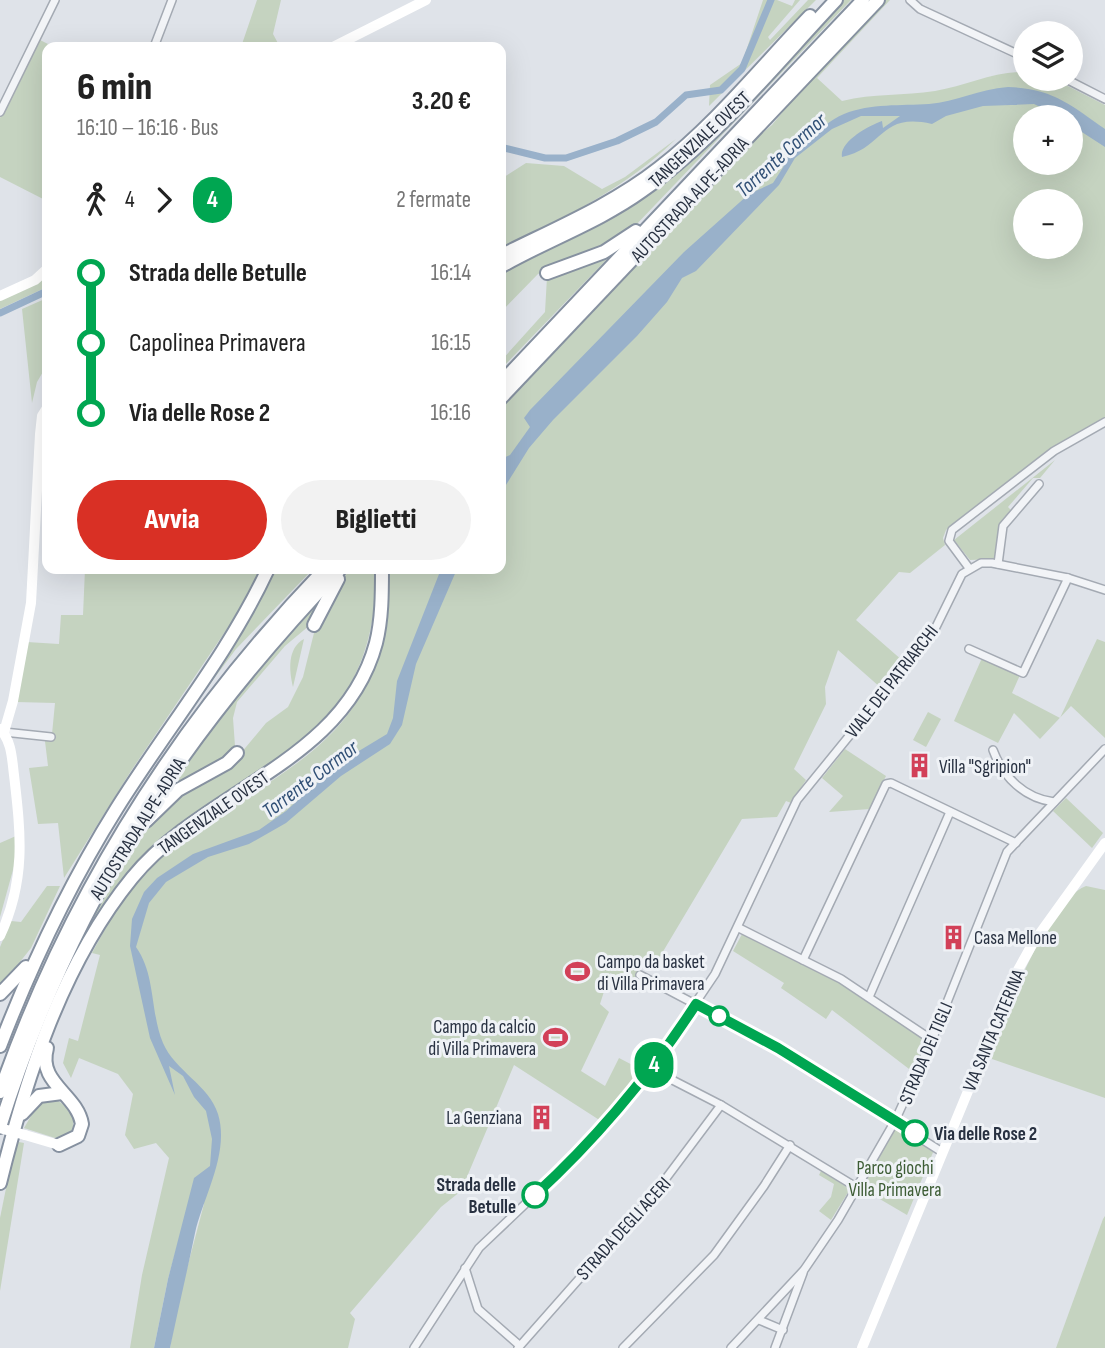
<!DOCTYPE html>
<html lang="it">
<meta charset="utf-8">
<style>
body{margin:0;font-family:"Sofia Sans Condensed",sans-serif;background:#f2f2f2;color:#222;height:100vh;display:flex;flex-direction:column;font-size:26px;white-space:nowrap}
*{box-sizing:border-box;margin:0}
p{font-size:23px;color:#767676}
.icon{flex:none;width:38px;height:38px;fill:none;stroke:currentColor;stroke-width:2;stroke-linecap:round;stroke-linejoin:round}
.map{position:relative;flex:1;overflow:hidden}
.panel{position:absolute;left:42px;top:42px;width:464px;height:532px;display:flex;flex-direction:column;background:#fff;border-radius:14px;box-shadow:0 7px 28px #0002}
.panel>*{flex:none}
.badge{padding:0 14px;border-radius:23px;font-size:24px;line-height:46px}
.buttons{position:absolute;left:1013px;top:21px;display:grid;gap:14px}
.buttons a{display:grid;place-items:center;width:70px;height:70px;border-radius:50%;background:#fff;box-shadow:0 7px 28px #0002;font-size:35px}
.map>.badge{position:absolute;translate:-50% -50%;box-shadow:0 0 0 4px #fff}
.legs{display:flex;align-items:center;gap:10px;height:77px;padding:0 35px;font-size:23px}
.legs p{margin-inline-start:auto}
.summary{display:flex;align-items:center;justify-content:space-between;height:119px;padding:0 35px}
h1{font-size:38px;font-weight:800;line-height:52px}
.button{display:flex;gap:14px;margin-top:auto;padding:14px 35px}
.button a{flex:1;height:80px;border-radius:42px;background:#d93025;color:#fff;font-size:28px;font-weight:800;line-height:80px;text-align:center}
.button a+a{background:#f2f2f2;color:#222}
ul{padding:0 35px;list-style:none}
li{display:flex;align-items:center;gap:24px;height:70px;font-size:26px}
li i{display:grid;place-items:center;width:10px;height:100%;margin:0 9px;background:currentColor}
li i::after{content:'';width:18px;height:18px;margin:-9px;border:5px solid;border-radius:50%;background:#fff}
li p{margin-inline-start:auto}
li:first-child i{background:linear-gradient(#0000 50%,currentColor 0)}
li:last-child i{background:linear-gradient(currentColor 50%,#0000 0)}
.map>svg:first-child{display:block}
</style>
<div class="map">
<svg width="1105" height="1348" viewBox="0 0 1105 1348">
<rect width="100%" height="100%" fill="#dfe3e9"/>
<g fill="#c5d3c0" fill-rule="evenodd">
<path d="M257 0H281L273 34 280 47H241Z"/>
<path d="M763 0H777L792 6 795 0H800L768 37 770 40 808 0H816L709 106 710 85 742 63Z"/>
<path d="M840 0H851L633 228 612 244 538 274 501 312V271L596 223Z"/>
<path d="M885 0H890L817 78 842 101C873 93 904 96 935 91 966 86 994 71 1025 72L1026 79H1054L1105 105V418L1058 444 946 530 943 538 945 545 910 573 899 572 856 620 903 661 881 688 838 650 825 687 826 704 794 769 806 780 791 803 786 801 777 817 742 819 652 970 643 965 633 982 610 973 600 1004 609 1012 581 1071 605 1086 619 1058 646 1072 604 1123 514 1065 461 1191 441 1207 350 1313 355 1319 348 1348H170L176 1310 204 1204 193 1188 168 1279 154 1348H130L142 1275 169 1158 156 1143 134 1149 125 1135 133 1094 118 1074 79 1058 71 1078 63 1063 69 1038 78 1041 100 955 92 953C112 917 130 881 162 854 223 802 339 760 367 679 377 650 380 601 385 569H500L501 408 756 138 772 125 797 94ZM1026 117H1071V163H1026ZM1026 201H1071V247H1026Z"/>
<path d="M38 39 54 47H47V201L0 177V118Z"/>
<path d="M676 139C625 189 563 218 501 250V179L526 163 564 166 602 189 625 177Z"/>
<path d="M612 254 501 369 500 362 545 312 547 277Z"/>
<path d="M47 273V287L0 309V301Z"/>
<path d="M47 298V365L37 382 32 403 22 309Z"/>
<path d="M1055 460 1040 478H1033L1008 507 1012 511 1000 526 996 559 970 560 954 540Z"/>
<path d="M85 569H260L235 617 131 771 64 878 58 823 38 824 29 768 48 766 44 733 52 734 55 703 16 702 27 642 59 644 61 615H83Z"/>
<path d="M271 569H313L236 649 164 746Z"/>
<path d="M351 569H376C377 711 296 748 193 823 176 835 157 846 142 861 124 878 109 899 95 919L92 918 140 834 162 807 236 759 266 723 288 707 303 677 316 625 341 580Z"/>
<path d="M320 599 310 625 285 646 237 702 233 718 235 746 231 754 169 792 165 790 260 665Z"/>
<path d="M304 639 293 687C289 671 287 648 304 639Z"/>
<path d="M1097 639 1105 642V738L1071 706 1040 739 1014 713 998 743 954 721 982 658 1020 675 1012 693 1060 718Z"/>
<path d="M928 712 941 719 926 747 913 740Z"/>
<path d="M845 749 886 776 870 809 829 812 843 796 822 778Z"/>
<path d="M1066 798 1103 833 1092 848 1053 811Z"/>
<path d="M16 836V859L0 917V843Z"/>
<path d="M47 886H60L31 948 0 987V947L11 921 21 922Z"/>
<path d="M1086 886 1105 890V1098L992 1059 989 1054C1004 1017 1049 899 1086 886Z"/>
<path d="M742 934 835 980 927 1040 913 1072 832 1010 826 1019 781 988 784 983 733 951Z"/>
<path d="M54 1099C68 1105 79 1119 70 1134L55 1138 24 1128 38 1104Z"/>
<path d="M897 1126 934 1150 907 1215 861 1188Z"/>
<path d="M19 1142 24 1143 0 1291V1218L14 1149Z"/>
<path d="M821 1171 850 1189 831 1220 819 1211 831 1197 834 1184 819 1175Z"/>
<path d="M1105 1216V1348H1056L1103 1219Z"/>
</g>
<g fill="#99b1ca">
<path d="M1008 87C1052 88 1071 105 1105 129V147L1071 125V117H1061L1034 104 983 106 946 116 932 124C879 112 885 148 842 157 839 142 868 126 882 121L883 128 900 116H861L832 129 795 158 779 185 696 271 682 278 667 302 637 336 553 420 529 448 501 493V459L510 455 530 427 524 418 530 410 684 252 749 194 773 183 784 166 771 169 773 162C800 155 817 125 844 114 871 103 901 106 929 104 956 102 979 89 1008 87Z"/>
<path d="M441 569H457L416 664 402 725 390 744 341 776 286 823 249 844 208 857 166 882 149 903 136 947C156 975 150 1012 163 1043 175 1071 209 1085 218 1114 230 1153 203 1197 195 1233 187 1272 178 1310 170 1348H154L168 1279 194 1178 210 1166 212 1139 206 1111 194 1097 183 1076 169 1066 175 1095 150 1038 130 946 132 919 144 892 157 878 193 854 259 830 286 811 339 763 387 734 393 718 397 681Z"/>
</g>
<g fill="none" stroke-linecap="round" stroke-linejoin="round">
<g stroke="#99b1ca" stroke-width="7">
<path d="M500 147 545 158H566L617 141 656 122 686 95 721 90 742 69 771 0"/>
<path d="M0 313 47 291"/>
</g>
<defs>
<g id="street">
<path d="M910 0 920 9 1026 58"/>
<path d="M154 47 172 0"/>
<path d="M1066 79 1105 99"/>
<path d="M0 112 55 0"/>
<path d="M998 564 1003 526 1039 484"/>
<path d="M969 568 949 541 952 530 1054 451 1105 422"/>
<path d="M969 649 1023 673 1068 578"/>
<path d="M4 732 51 737"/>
<path d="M993 750C1003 777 1024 798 1054 802"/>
<path d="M739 928 841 979 932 1040"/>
<path d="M803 960 886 784 891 783 1016 843"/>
<path d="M640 975 778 1048 942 1152"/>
<path d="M869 997 950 812"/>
<path d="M651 1069 721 1105 856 1187"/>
<path d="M465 1268 478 1309 519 1345"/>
<path d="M759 1320 783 1330"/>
<path d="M414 1348 479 1248 601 1132 651 1069 715 974 797 800 933 633 962 574 981 563H992L1068 578 1105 590"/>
<path d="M518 1348 655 1193 721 1105"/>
<path d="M623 1348 714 1255 764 1186 790 1145"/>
<path d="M731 1348 804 1270 838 1220 895 1121 932 1040 1007 852 1105 749"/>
<path d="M775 1348 803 1273"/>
</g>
<g id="highway">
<path d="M500 256C554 229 612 205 659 168 715 125 761 67 810 16"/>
<path d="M500 267C547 240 599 222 642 191 716 139 774 66 836 0"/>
<path d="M547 273 604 252 636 231"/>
<path d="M500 384 863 0"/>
<path d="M500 399 878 0"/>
<path d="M314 625 338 579"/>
<path d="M146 821 178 790 227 763 237 753"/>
<path d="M0 994 26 967"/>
<path d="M0 1046C32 963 70 883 117 808 167 728 228 655 268 569"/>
<path d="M47 1048C37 1083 77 1094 82 1124L78 1136 59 1145"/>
<path d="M0 1092C69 894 180 720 325 569"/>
<path d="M22 1114 39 1096 62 1093"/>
<path d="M0 1127C70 903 180 737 340 569"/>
<path d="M0 1183C26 1078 62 964 132 878 204 789 344 763 376 643 382 619 382 593 382 569"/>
</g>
</defs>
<use href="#street" stroke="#a4aab3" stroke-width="10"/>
<use href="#highway" stroke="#8691a0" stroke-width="16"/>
<use href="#street" stroke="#f2f4f7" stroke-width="7"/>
<g stroke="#fff" stroke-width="10">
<path d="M333 47 426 0"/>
<path d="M0 296 35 280 47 269"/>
<path d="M4 732 13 701 31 603 40 434 42 416 47 408"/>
<path d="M0 936C26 880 21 835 14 775 12 760 12 741 0 729"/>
<path d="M25 1135 59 1145"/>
<path d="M862 1348 1018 970 1033 943 1105 843"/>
</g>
<use href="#highway" stroke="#fff" stroke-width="12"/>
<path stroke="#fff" stroke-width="10" d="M0 1128 25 1135"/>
</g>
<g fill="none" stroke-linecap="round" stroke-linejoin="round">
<defs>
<path id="line-1" d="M535 1195C597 1138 650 1075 696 1004L778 1048 915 1133"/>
</defs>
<use href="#line-1" stroke="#fff" stroke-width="16"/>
<use href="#line-1" stroke="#00a651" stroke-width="10"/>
</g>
<defs>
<symbol id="building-bare" viewBox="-9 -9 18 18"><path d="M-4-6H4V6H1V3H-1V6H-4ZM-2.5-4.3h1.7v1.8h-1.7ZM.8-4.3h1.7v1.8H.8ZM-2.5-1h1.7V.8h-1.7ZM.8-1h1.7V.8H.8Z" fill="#d24058" stroke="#eff2f6" stroke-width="2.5" paint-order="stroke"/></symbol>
<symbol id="stadium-bare" viewBox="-9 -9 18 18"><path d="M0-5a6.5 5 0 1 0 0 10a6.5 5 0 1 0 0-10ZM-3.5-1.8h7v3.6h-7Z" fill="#d24058" stroke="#eff2f6" stroke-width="2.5" paint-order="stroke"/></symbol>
</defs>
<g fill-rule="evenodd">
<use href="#building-bare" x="902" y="748" width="35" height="35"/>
<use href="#building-bare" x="936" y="920" width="35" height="35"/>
<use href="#stadium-bare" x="560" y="954" width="35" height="35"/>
<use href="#stadium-bare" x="538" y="1020" width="35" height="35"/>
<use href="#building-bare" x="524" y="1100" width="35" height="35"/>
</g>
<g fill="#fff" stroke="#00a651" stroke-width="3.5">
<circle cx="719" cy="1016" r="9"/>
<circle cx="915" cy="1133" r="12"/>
<circle cx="535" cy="1195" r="12"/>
</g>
<g text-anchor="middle" stroke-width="6" stroke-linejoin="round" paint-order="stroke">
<g font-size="19" fill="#283141" stroke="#eff2f6">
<text transform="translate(699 139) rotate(-43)" y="7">TANGENZIALE OVEST</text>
<text transform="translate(689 199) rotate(-47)" y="7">AUTOSTRADA ALPE-ADRIA</text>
<text transform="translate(891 681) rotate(-52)" y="7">VIALE DEI PATRIARCHI</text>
<text transform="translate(213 812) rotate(-35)" y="7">TANGENZIALE OVEST</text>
<text transform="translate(137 828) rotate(-58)" y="7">AUTOSTRADA ALPE-ADRIA</text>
<text transform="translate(993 1030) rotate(-67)" y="7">VIA SANTA CATERINA</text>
<text transform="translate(925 1053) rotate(-67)" y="7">STRADA DEI TIGLI</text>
<text transform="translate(623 1228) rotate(-48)" y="7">STRADA DEGLI ACERI</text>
</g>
<g font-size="19" fill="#283141" stroke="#eff2f6" text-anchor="start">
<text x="939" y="773">Villa "Sgripion"</text>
<text x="974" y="944">Casa Mellone</text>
<text x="597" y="968">Campo da basket<tspan x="597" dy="22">di Villa Primavera</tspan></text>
<text x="536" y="1033" text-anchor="end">Campo da calcio<tspan x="536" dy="22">di Villa Primavera</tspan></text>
<text x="522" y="1124" text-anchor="end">La Genziana</text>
</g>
<g font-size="19" font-weight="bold" fill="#283141" stroke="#eff2f6" text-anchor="start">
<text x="934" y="1140">Via delle Rose 2</text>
<text x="516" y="1191" text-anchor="end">Strada delle<tspan x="516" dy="22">Betulle</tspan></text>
</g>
<g font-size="19" fill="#3d5d35" stroke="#eff2f6">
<text x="895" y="1174">Parco giochi<tspan x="895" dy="22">Villa Primavera</tspan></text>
</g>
<g font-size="21" font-style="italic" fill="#315076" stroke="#eff2f6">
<text transform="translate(781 155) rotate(-42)" y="7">Torrente Cormor</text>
<text transform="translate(310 779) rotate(-37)" y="7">Torrente Cormor</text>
</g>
</g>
</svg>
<div class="buttons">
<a><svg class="icon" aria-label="layers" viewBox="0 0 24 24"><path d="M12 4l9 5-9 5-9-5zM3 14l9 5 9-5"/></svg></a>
<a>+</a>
<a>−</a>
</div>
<b class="badge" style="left:654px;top:1065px;background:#00a651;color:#fff">4</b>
<section class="panel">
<div class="summary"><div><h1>6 min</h1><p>16:10 – 16:16 · Bus</p></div><b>3.20 €</b></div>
<div class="legs"><svg class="icon" aria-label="walk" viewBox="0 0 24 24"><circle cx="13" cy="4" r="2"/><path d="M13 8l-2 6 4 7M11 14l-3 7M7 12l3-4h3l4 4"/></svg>4<svg class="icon" aria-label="forward" viewBox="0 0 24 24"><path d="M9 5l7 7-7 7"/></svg><b class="badge" style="background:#00a651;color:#fff">4</b><p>2 fermate</p></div>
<ul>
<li><i style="color:#00a651"></i><b>Strada delle Betulle</b><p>16:14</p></li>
<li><i style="color:#00a651"></i><span>Capolinea Primavera</span><p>16:15</p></li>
<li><i style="color:#00a651"></i><b>Via delle Rose 2</b><p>16:16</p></li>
</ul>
<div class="button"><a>Avvia</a><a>Biglietti</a></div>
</section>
</div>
